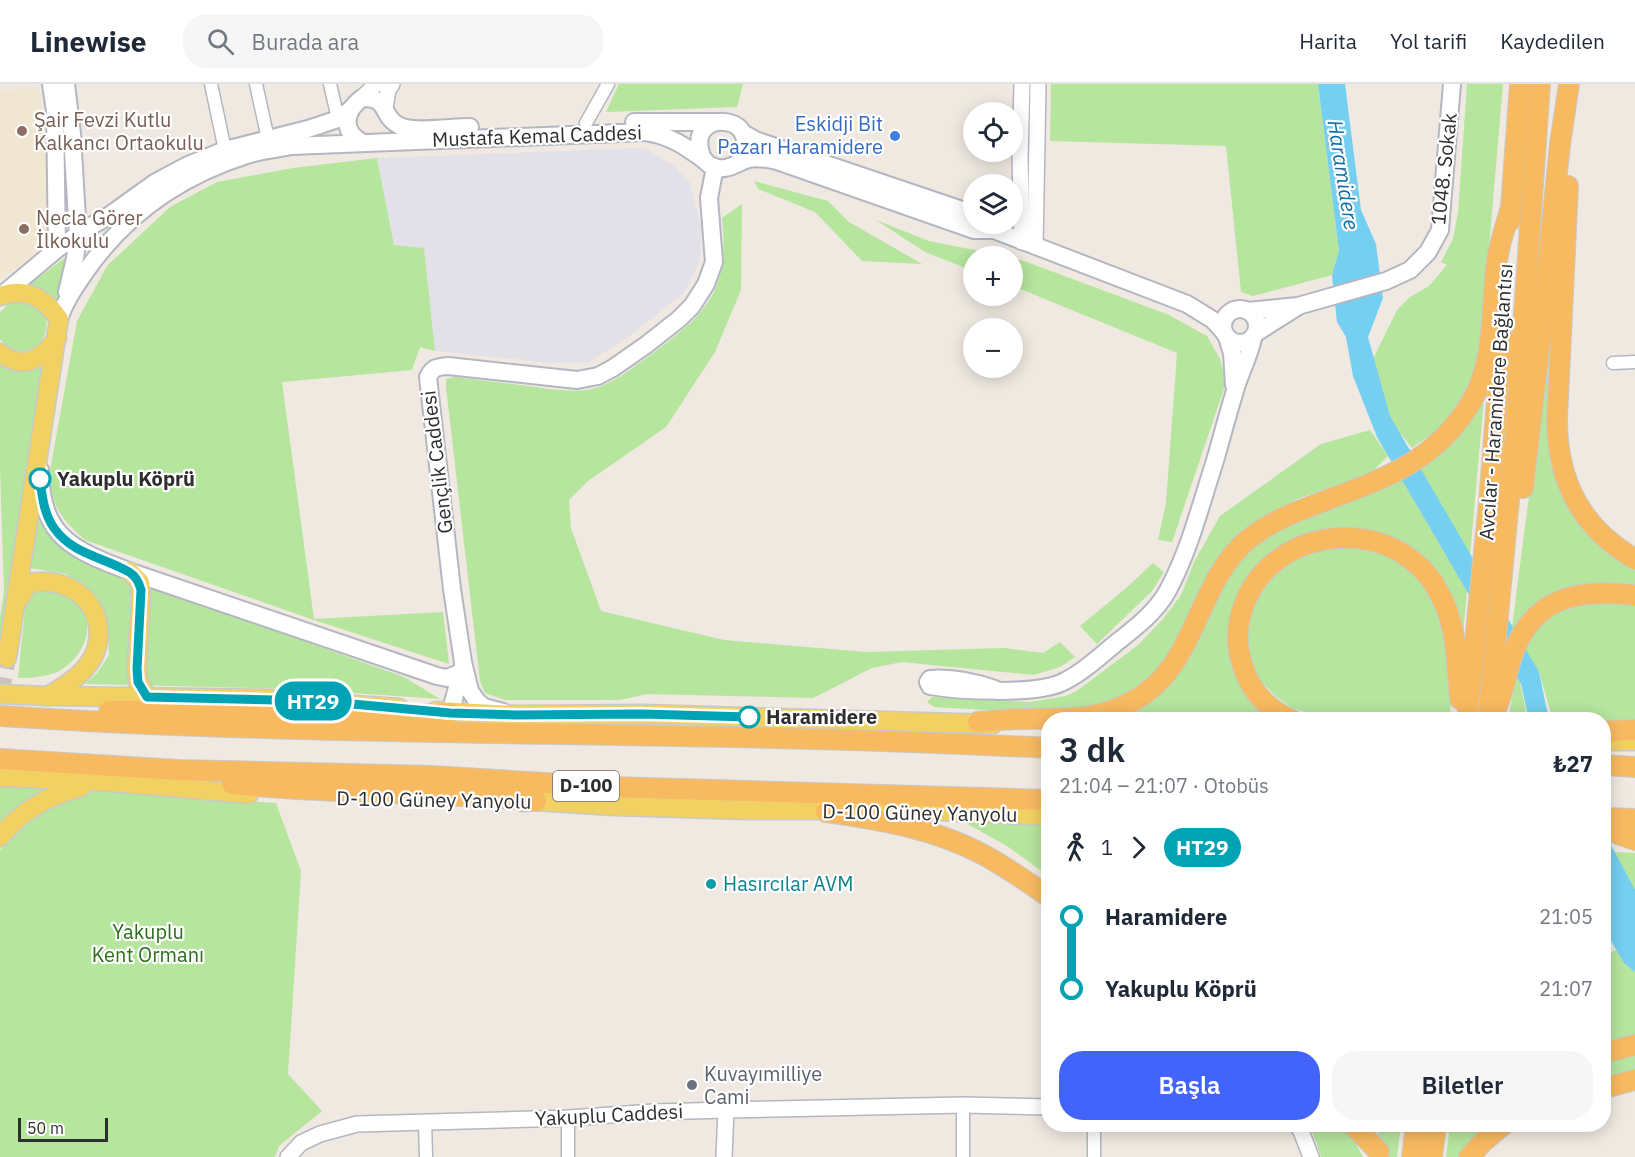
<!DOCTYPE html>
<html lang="tr">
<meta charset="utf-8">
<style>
body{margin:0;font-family:"IBM Plex Sans",sans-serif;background:#f6f6f7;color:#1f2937;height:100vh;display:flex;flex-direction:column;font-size:22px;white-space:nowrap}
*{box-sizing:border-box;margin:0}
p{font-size:20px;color:#747a83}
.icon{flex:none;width:33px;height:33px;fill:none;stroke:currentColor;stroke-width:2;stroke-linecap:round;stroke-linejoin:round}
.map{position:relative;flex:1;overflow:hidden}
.panel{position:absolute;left:1041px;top:628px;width:570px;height:420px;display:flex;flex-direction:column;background:#fff;border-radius:24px;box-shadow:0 3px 15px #0003}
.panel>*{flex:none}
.badge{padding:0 12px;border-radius:20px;font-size:21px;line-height:39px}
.controls{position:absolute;left:963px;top:18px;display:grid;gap:12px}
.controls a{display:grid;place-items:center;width:60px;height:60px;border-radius:50%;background:#fff;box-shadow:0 3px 15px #0003;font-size:30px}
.scale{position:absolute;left:18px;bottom:15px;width:90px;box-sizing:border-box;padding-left:6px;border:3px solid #2e2e2e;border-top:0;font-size:16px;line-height:21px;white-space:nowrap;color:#2e2e2e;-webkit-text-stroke:4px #fff;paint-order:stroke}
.map>.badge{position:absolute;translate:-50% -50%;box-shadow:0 0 0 3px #fff}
.legs{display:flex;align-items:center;gap:9px;height:66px;padding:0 18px;font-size:20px}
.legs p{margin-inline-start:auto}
.overview{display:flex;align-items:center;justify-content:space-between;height:102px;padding:0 18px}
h1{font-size:33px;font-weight:600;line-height:45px}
.primary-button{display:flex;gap:12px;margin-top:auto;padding:12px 18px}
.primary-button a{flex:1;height:69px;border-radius:24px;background:#4264fb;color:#fff;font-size:24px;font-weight:600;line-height:69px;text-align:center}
.primary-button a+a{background:#f6f6f7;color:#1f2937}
ul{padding:0 18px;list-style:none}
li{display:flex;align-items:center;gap:21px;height:72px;font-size:22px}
li i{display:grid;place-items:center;width:9px;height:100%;margin:0 8px;background:currentColor}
li i::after{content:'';width:15px;height:15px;margin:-8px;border:4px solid;border-radius:50%;background:#fff}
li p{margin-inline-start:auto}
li:first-child i{background:linear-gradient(#0000 50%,currentColor 0)}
li:last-child i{background:linear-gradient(currentColor 50%,#0000 0)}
header{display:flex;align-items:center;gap:36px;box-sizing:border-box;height:84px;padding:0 30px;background:#fff;border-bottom:2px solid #e0e1e3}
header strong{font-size:28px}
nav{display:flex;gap:33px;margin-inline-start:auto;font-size:21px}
.search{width:420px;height:54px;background:#f6f6f7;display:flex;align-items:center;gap:15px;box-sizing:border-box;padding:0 21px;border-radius:24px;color:#747a83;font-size:22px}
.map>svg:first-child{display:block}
</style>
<header>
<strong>Linewise</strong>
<div class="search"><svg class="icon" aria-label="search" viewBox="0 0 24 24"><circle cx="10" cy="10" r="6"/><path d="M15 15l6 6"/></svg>Burada ara</div>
<nav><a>Harita</a><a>Yol tarifi</a><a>Kaydedilen</a></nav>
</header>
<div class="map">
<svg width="1635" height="1073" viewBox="0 0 1635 1073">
<rect width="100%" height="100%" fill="#efe9e1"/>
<path fill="#e3e1e8" d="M644 64 673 81 690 99 701 144 700 176 685 208 632 250 588 279H552L435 267 424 164 394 161 377 74Z"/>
<path fill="#f0e6d1" d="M39 3 48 88 49 139 42 161 37 169 30 177 5 190 0 195V7Z"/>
<g fill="#b6e59e" fill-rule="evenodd">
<path d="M619 0H743L737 23 606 28Z"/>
<path d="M1051 0H1318L1339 167 1332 191 1253 212 1241 208 1226 62 1050 57Z"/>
<path d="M1467 0H1503L1480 269C1472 292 1459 330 1439 345 1431 352 1421 357 1412 364L1391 337 1373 275 1397 226 1410 213 1429 202 1447 181 1441 178 1453 155 1458 129Z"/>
<path d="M377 74 394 161 424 164 435 267 420 263 412 286 282 298 314 535 443 528 449 580 314 536 85 456C61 434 53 425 49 392L77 237 107 182 170 123 217 98 293 84Z"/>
<path d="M754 97 828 117 849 138 922 180 862 177 815 128 758 105Z"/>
<path d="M742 120 741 206 715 268 666 343 588 397 569 416 571 444 601 527 724 556 866 568 1004 564 1043 569 1060 558 1075 573 1060 583 1034 591 902 578 872 584 813 614 647 610 620 616H505L485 609 480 597 446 303V295L455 293C479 296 504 299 528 302 549 305 571 309 592 305 613 300 631 285 648 273 705 230 730 211 722 134Z"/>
<path d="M876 136 929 157 1004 172H974L973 187 925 168Z"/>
<path d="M70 170 66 193 58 221C48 209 41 205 26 203Z"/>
<path d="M1012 174 1024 177 1169 231 1207 252 1220 275 1226 299 1172 458 1158 456 1166 419 1177 269 1013 202Z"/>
<path d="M1556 203 1549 340 1557 398 1569 426 1583 446 1606 468 1635 486V504C1600 498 1558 497 1532 525 1524 532 1518 542 1511 551Z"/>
<path d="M26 216 45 230C54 261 20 281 0 255V228L9 219Z"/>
<path d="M45 276 0 574V534L4 508 0 384V278Z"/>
<path d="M1484 314 1463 551C1457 526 1451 504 1434 485 1431 482 1428 477 1425 475 1413 467 1395 464 1382 460 1368 455 1352 446 1338 445 1323 444 1308 449 1294 456 1245 480 1214 534 1235 588 1242 609 1260 622 1276 636L1123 635 1145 622 1160 608 1235 480 1255 460 1273 447 1433 375C1454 357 1469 338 1484 314ZM1425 393 1463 460 1446 471 1407 403Z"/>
<path d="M1370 346 1388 372 1371 389 1297 415 1242 446 1217 474 1189 530 1171 570 1153 591 1113 619 1052 630 934 623 927 618 932 613 1030 618 1066 612 1078 606 1138 561 1163 535 1181 511 1194 478 1220 432 1321 360Z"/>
<path d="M37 432C47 453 57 462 76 475L404 593 440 615 294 605 85 600 97 589 109 571 108 545 103 526 87 504 66 490 30 484Z"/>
<path d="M1329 459C1345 461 1365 460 1379 466 1388 470 1413 484 1418 490 1448 526 1453 591 1450 636L1329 635 1292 624 1274 611 1254 589 1245 563 1251 517 1282 477Z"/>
<path d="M1153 479 1164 488 1152 507 1097 560 1080 542 1124 506Z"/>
<path d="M48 499C56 505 78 515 82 523 97 547 79 579 55 589 43 593 31 594 18 594L26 514 35 504Z"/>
<path d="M1584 516 1635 518V638L1553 636 1539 588 1520 599 1528 636H1508C1513 609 1522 550 1546 533 1556 525 1572 521 1584 516Z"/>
<path d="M46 700 58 701 0 744V701L28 704Z"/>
<path d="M108 705 174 712 276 719 301 787 288 990 322 1027 279 1062 275 1073H0V766C34 726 56 714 108 705Z"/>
<path d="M964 738 1048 741V792L1007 762Z"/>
<path d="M1614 768 1635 769V810Z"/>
<path d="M1627 863 1635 887V952L1604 960V870Z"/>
<path d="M1635 968V986L1604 994V976Z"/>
<path d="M1310 1041H1338L1355 1058 1363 1073H1321Z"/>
<path d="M1373 1041H1401L1397 1073H1388L1384 1060Z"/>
<path d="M1450 1041H1489L1471 1056 1458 1073H1446Z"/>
</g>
<g fill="#75cff0">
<path d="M1318 0H1345L1361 126 1376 160 1383 214 1368 253 1390 332 1539 588 1549 636H1529L1521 600 1377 353 1353 292 1346 253 1337 238 1332 191 1339 167Z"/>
<path d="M1604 748 1635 806V888L1624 879 1604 845Z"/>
</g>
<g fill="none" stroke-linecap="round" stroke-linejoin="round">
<path stroke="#c8c4bd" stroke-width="18" stroke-dasharray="18 9" stroke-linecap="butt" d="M0 611 7 574"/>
<defs>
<g id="minor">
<path d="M211 0 225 66"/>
<path d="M256 0 268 55"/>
<path d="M330 0 338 35"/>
<path d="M586 39 608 0"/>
<path d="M1613 279 1635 278"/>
<path d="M568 1034V1073"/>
<path d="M425 1038 426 1073"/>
<path d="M1094 1041V1073"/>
<path d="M963 1073V1021"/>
</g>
<g id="tertiary">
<path d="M1022 0 1020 73 1022 158"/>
<path d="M362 14 376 0"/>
<path d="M385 24 388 6 392 0"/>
<path d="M1035 162 1038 0"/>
<path d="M1296 1041 1301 1047 1311 1073"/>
<path d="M288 1073 301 1059 320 1050 357 1040 568 1034 654 1028 726 1026 963 1021 1048 1023"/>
<path d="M724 1073 726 1026"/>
</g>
<g id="secondary">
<path d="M51 0 55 27 57 165"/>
<path d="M66 0 72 50 78 152 75 174 67 208"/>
<path d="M634 38H716"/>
<path d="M743 49 755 56 974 130"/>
<path d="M363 59C340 47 345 27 362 14 390 13 380 33 400 42 416 49 451 43 470 43"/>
<path d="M738 79C768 30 691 24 700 65 701 73 706 80 714 83 727 88 737 78 749 75 759 73 768 75 777 77L974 146H994"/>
<path d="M986 140 994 146 1187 220 1213 236 1224 248"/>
<path d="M2 211 57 165 86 145 110 131 156 98 186 82 225 66 308 45 338 35 351 25"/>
<circle cx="1240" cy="242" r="17"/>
<path d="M1248 227 1298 222 1386 197 1410 186 1428 168 1440 146 1452 0"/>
<path d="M59 235C65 217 75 203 86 187 125 131 181 92 247 71 261 66 277 65 292 62L645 48C669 51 685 62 704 76"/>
<path d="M1256 249 1297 223"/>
<path d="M1227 253 1232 269 1234 301"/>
<path d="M40 386C41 456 76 467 134 489L437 592 447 594 462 588"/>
<path d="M995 605C974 598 953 593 930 595L928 598 930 602C960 607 1033 611 1061 599 1081 590 1099 573 1116 559 1135 544 1155 529 1167 508 1189 468 1200 423 1214 380 1221 356 1227 333 1234 310 1239 290 1249 274 1253 254"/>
<path d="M503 628 484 623 477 617 470 607 463 578 452 505 428 293C433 283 437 283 448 282L577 296 598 292 613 284 646 261 679 235 692 222 706 200 714 178 709 114 715 83"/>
<path d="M450 629 463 582"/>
</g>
<g id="primary">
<path d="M0 212C26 203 44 213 59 235L7 574"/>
<path d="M0 269C24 287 42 275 57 254"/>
<path d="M129 487 140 498 141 506 137 585 138 598 147 613"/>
<path d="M18 516 29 499C69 491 107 520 97 563 91 586 67 601 48 612"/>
<path d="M0 610 48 612 267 615 399 624"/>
<path d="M436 627 516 631 642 630 993 640"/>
<path d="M1604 657H1635"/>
<path d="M0 693 111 698 249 710"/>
<path d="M523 718 536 717 614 722 747 726H917L1048 732"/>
<path d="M0 753C22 726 48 712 81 703"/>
</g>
<g id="trunk">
<path d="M1568 102 1557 335C1557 397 1581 444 1635 475"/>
<path d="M1510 137 1520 0"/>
<path d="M1523 404 1540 257 1560 60 1569 0"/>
<path d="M1497 623C1504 605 1507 587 1513 569 1535 511 1580 505 1635 511"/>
<path d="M109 627C163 626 216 627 270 629 330 631 390 634 450 629"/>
<path d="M0 632C349 655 699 645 1048 664"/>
<path d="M1292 636C1266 625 1248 604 1241 576 1235 556 1237 538 1245 518 1272 450 1367 432 1420 483 1431 493 1439 507 1445 521 1457 549 1457 584 1460 615"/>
<path d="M1467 636 1489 419 1502 253"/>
<path d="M1488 636 1516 343 1540 0"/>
<path d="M978 638C993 637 1008 635 1023 635 1066 634 1094 638 1133 617 1197 583 1195 502 1246 457 1270 437 1298 427 1327 416 1386 394 1435 377 1470 320 1495 280 1491 229 1496 183 1498 163 1505 145 1510 126"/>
<path d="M1604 647 1635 646"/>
<path d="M0 675 178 686 432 692 611 703 1048 716"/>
<path d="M1604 681 1635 683"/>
<path d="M232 700C333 710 435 708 536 717"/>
<path d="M826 728C878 735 935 745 982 770 1005 782 1027 798 1048 812"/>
<path d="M1604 734 1635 735"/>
<path d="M1618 750 1635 756"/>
<path d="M1604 969 1635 961"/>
<path d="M1604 1004 1635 996"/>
<path d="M1353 1041 1379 1068"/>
<path d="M1412 1073 1416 1041"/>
<path d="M1432 1073 1436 1041"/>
<path d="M1469 1073 1484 1057 1503 1041"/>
</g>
</defs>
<use href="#minor" stroke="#b4b7c1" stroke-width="15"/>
<use href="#tertiary" stroke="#b4b7c1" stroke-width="18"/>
<use href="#secondary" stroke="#b4b7c1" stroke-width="20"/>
<use href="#primary" stroke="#c9c9c9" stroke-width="21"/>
<use href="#trunk" stroke="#c9c9c9" stroke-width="22"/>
<use href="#minor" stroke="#fff" stroke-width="12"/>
<use href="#tertiary" stroke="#fff" stroke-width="15"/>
<use href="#secondary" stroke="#fff" stroke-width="16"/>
<use href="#primary" stroke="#f2d163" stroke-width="18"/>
<use href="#trunk" stroke="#f8ba60" stroke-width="20"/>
</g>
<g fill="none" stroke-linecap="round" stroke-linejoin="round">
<defs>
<path id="line-1" d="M40 395C42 412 44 430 54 444 73 471 104 473 129 488 136 492 139 498 141 506L137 585 138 598 147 613 320 617 450 629 516 631 642 630 749 633"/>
</defs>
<use href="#line-1" stroke="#fff" stroke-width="14"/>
<use href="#line-1" stroke="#00a3b4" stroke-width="9"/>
</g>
<g fill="#8d6e63" stroke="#fff" stroke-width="2">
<circle cx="22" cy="47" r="6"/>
<circle cx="24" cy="145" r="6"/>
</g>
<circle fill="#3f7fe0" stroke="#fff" stroke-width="2" cx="895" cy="52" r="6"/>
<g fill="#fff" stroke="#00a3b4" stroke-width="3">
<circle cx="40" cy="395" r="10"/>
<circle cx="749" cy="633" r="10"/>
</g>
<circle fill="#0f9aa8" stroke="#fff" stroke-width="2" cx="711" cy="800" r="6"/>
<circle fill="#6b7280" stroke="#fff" stroke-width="2" cx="692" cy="1001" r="6"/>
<g text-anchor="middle" stroke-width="4.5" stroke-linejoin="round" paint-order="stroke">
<rect fill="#fff" stroke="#6d6d6d" stroke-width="1.5" x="553" y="687" width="66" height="30" rx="4.5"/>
<g font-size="18" font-weight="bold" fill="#2e2e2e">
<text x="586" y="708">D-100</text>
</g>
<g font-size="20" fill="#785e54" stroke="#fff" text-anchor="start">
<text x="34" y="43">Şair Fevzi Kutlu<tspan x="34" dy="23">Kalkancı Ortaokulu</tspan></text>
<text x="36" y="141">Necla Görer<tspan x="36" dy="23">İlkokulu</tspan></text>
</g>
<g font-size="20" fill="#366cbe" stroke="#fff" text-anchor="end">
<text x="883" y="47">Eskidji Bit<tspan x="883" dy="23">Pazarı Haramidere</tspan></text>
</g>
<g font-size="20" fill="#2e2e2e" stroke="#fff">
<text transform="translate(537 52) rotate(-2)" y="7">Mustafa Kemal Caddesi</text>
<text transform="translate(1444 85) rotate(-84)" y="7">1048. Sokak</text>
<text transform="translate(1496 318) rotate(-86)" y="7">Avcılar - Haramidere Bağlantısı</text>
<text transform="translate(437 378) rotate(-97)" y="7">Gençlik Caddesi</text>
<text transform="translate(434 716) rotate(1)" y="7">D-100 Güney Yanyolu</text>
<text transform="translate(920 729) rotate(1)" y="7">D-100 Güney Yanyolu</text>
<text transform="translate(609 1031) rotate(-3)" y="7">Yakuplu Caddesi</text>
</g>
<g font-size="20" font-weight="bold" fill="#2e2e2e" stroke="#fff" text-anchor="start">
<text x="57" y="402">Yakuplu Köprü</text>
<text x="766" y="640">Haramidere</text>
</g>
<g font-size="20" fill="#0d838f" stroke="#fff" text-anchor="start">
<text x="723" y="807">Hasırcılar AVM</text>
</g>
<g font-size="20" fill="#2c6e1b" stroke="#fff">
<text x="148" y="855">Yakuplu<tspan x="148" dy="23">Kent Ormanı</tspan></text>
</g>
<g font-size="20" fill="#5b616d" stroke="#fff" text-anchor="start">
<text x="704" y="997">Kuvayımilliye<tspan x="704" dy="23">Cami</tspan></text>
</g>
<g font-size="21" font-style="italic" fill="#0d6fa3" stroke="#fff">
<text transform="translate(1343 91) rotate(81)" y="7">Haramidere</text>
</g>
</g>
</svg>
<div class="controls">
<a><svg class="icon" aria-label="locate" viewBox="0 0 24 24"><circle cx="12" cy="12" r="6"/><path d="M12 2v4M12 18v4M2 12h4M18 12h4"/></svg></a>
<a><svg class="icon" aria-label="layers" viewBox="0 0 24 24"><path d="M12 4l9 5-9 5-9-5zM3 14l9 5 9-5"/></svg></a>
<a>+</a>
<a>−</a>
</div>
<div class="scale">50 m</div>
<b class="badge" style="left:313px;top:617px;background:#00a3b4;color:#fff">HT29</b>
<section class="panel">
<div class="overview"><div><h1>3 dk</h1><p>21:04 – 21:07 · Otobüs</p></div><b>₺27</b></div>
<div class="legs"><svg class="icon" aria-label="walk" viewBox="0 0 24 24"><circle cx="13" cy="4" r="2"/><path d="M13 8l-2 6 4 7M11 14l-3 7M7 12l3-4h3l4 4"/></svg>1<svg class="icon" aria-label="forward" viewBox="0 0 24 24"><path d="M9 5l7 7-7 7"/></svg><b class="badge" style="background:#00a3b4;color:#fff">HT29</b></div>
<ul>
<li><i style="color:#00a3b4"></i><b>Haramidere</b><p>21:05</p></li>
<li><i style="color:#00a3b4"></i><b>Yakuplu Köprü</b><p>21:07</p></li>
</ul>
<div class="primary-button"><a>Başla</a><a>Biletler</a></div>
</section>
</div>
